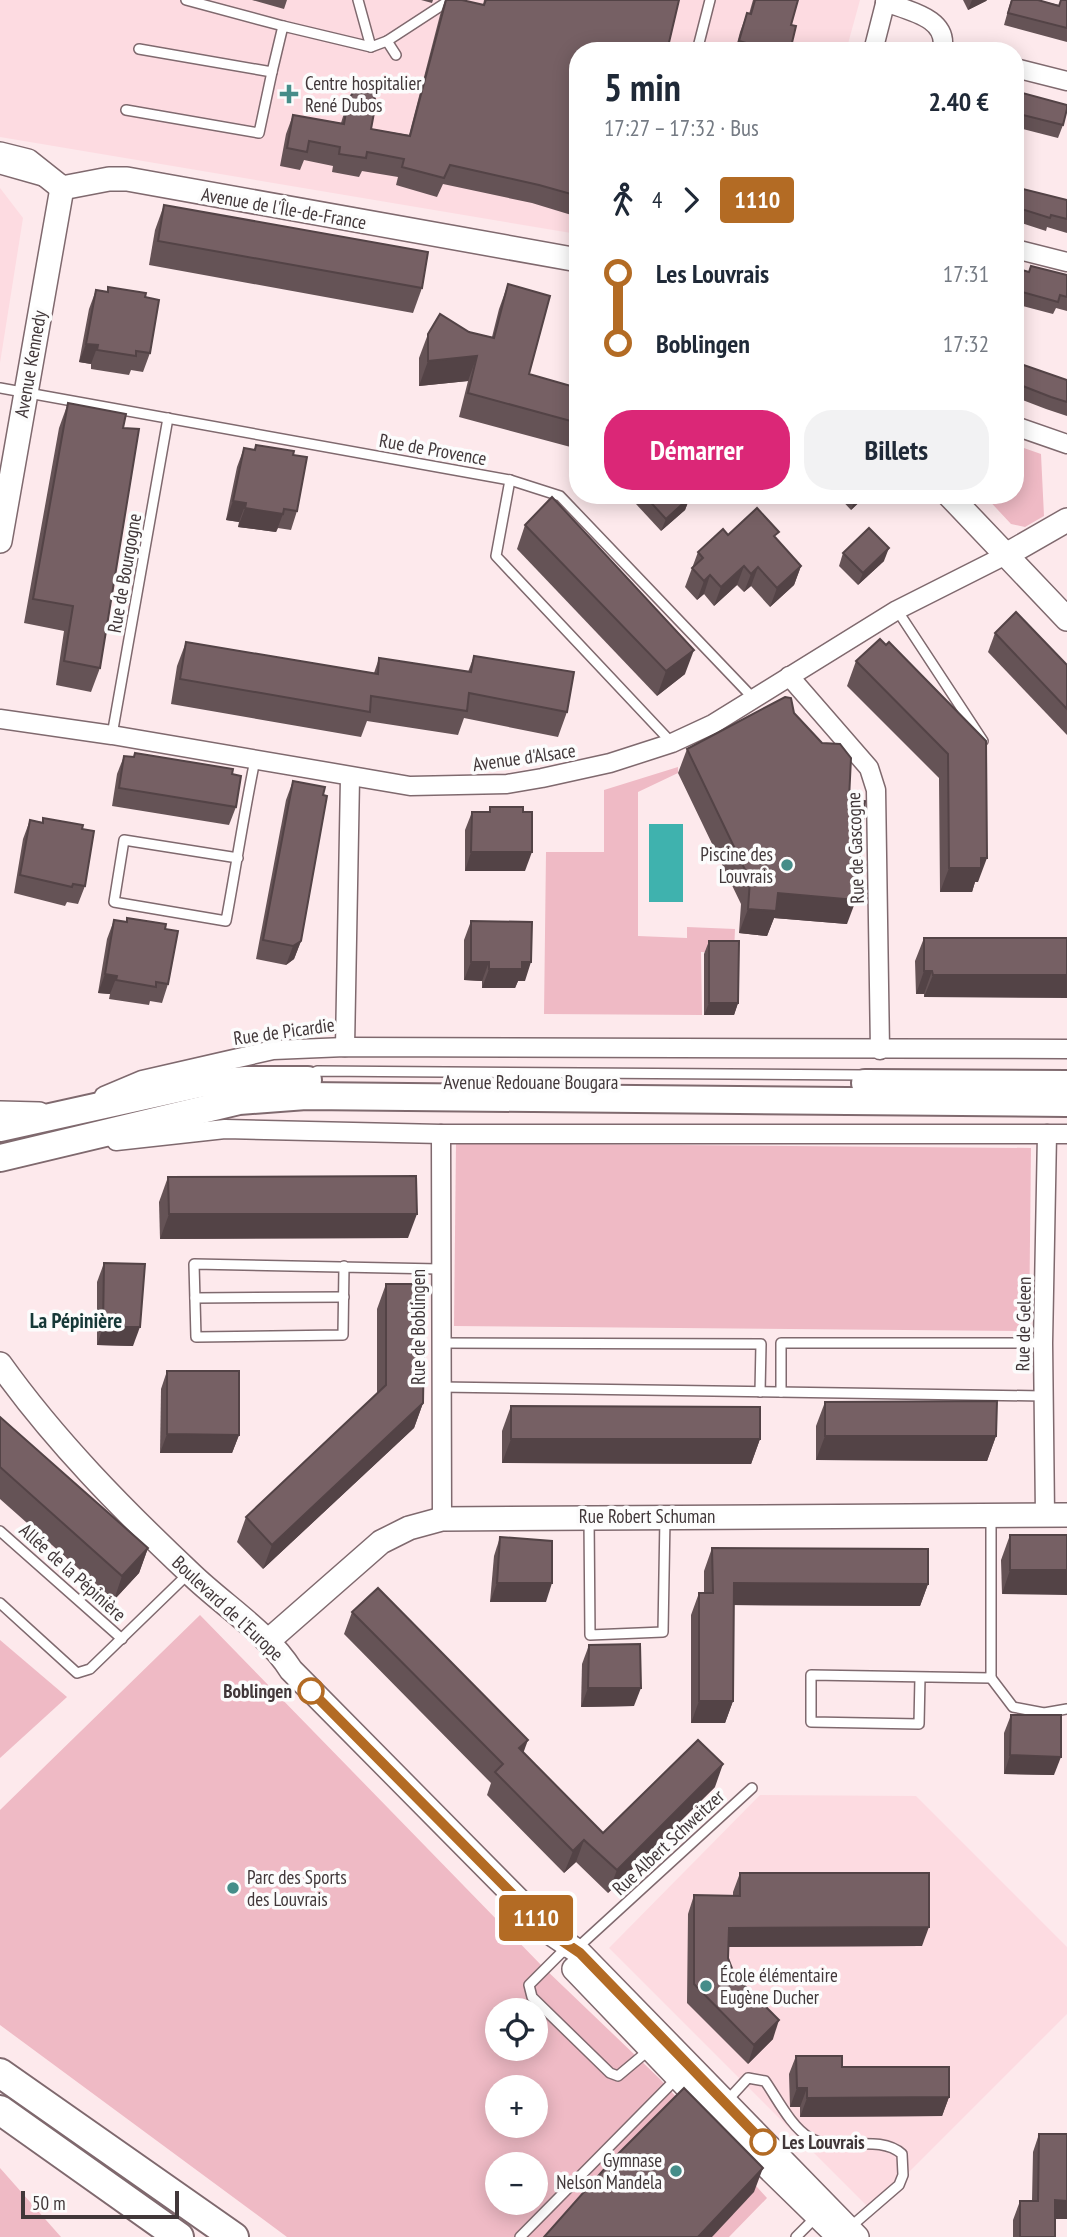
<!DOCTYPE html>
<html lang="fr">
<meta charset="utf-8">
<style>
body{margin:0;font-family:"PT Sans Narrow",sans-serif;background:#f2f2f3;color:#1f2937;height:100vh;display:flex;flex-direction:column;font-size:26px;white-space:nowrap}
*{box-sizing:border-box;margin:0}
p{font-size:23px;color:#747a83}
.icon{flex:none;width:38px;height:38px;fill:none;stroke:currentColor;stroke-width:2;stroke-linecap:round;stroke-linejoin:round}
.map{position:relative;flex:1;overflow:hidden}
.drawer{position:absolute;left:569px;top:42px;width:455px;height:462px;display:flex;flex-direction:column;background:#fff;border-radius:28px;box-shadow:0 4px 18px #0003}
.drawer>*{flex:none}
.badge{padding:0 14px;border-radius:5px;font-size:24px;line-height:46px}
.buttons{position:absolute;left:485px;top:1998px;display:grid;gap:14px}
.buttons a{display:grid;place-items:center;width:63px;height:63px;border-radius:50%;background:#fff;box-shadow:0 4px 18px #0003;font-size:35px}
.scale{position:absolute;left:21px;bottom:18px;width:158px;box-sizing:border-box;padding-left:7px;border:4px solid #413739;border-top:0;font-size:19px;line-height:24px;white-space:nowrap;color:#413739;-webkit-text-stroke:5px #fcfcfc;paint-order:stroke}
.map>.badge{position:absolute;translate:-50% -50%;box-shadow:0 0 0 4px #fff}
.legs{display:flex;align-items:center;gap:10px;height:77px;padding:0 35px;font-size:23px}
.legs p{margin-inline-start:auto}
.overview{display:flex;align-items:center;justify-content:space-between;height:119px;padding:0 35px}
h1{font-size:38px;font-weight:700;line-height:52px}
.action{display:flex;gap:14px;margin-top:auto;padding:14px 35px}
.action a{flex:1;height:80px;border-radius:28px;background:#db2777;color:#fff;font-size:28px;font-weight:700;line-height:80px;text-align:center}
.action a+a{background:#f2f2f3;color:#1f2937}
ul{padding:0 35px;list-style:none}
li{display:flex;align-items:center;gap:24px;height:70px;font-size:26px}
li i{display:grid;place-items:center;width:10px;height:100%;margin:0 9px;background:currentColor}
li i::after{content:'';width:18px;height:18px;margin:-9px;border:5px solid;border-radius:50%;background:#fff}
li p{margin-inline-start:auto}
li:first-child i{background:linear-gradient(#0000 50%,currentColor 0)}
li:last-child i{background:linear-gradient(currentColor 50%,#0000 0)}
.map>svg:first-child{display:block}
</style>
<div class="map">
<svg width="1067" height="2237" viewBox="0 0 1067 2237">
<rect width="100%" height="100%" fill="#fde9ec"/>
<g fill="#fddbe1">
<path d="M0 0H860L846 51H578L577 234 0 137Z"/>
<path d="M0 188 23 218 0 363Z"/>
<path d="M760 1795 916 1796 1067 1947V2014L871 2210 609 1948Z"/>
</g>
<g fill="#efbac5" fill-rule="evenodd">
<path d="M1015 445 1041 454 1044 516 1025 527 1011 524 984 495H1015Z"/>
<path d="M678 767V773L638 792V936L687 938V927L735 929 734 953 701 952 702 1015 544 1014 546 852H604V790Z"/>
<path d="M456 1143 1031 1148 1029 1331 454 1326Z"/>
<path d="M200 1615 542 1966 660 2079 767 2198 729 2237H287L0 2025V1810ZM497 2011H536V2049H497ZM497 2088H536V2126H497ZM497 2165H536V2203H497Z"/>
<path d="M0 1640 67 1697 0 1758Z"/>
<path d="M0 2168 61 2237H0Z"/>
</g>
<rect fill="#3fb2ae" x="649" y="824" width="34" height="78"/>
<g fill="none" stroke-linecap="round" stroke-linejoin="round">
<defs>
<g id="service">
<path d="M186 0 283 26"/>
<path d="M358 0 371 47 387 41 396 55"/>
<path d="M387 41 450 0"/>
<path d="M139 49 272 72 283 26 371 47"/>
<path d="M697 51 710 0"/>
<path d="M126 110 259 133 272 72"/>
<path d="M0 169 42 181"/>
<path d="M0 388 510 480 560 496 753 698"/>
<path d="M510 480 496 556 672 743"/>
<path d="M897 610 983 741"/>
<path d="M112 735 168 418"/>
<path d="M238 858 124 840 114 902 226 921C236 867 244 813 255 760"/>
<path d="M307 1076 317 1071 866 1075"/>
<path d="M344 1266 343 1335 196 1337 194 1264 439 1269"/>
<path d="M195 1298 344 1297"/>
<path d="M440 1343 761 1344 760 1392"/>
<path d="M440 1387 1043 1396"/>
<path d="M781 1392V1343H1043"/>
<path d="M589 1518 590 1635 663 1632 665 1518"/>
<path d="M0 1531 122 1639"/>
<path d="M0 1603 77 1673 90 1669 188 1574"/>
<path d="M920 1677 919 1724 811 1722V1675L991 1678V1517"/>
<path d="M991 1678 1013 1707 1044 1713 1067 1709"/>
<path d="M649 2050 618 2076 610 2073 532 1997 529 1985 561 1953 576 1949 752 1788"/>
<path d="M725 2103 748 2078 765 2081C777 2098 791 2127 810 2138 836 2153 879 2133 902 2154L903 2175 899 2185 848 2229"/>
<path d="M520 2237 676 2079"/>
<path d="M796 2237 817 2216"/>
</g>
<g id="minor">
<path d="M885 2C909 11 950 18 942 51"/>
<path d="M873 51 886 0"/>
<path d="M1015 68 1067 81"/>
<path d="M1015 249 1067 262"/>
<path d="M1015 426 1067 444"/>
<path d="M789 676 869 768 876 790 880 1050"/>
<path d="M0 719 112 735 410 786 507 784 542 778 610 763 672 743 713 724 897 610 1006 555"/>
<path d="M345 1047 350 778"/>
<path d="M104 1096 142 1080 273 1050 345 1047 1067 1049"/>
<path d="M441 1134 442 1519"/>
<path d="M116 1141 225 1129 441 1134H1067"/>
<path d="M1045 1515 1043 1343 1047 1134"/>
</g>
<g id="tertiary">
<path d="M0 154 28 161 62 188 109 179H127L578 260"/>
<path d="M949 495 1067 619"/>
<path d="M0 541 62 188"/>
<path d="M1006 555 1067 520"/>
<path d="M0 1113 39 1114"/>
<path d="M0 1364C55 1441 122 1509 191 1574 223 1605 267 1632 291 1670L552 1934 580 1953 857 2237"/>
<path d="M268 1641 381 1542 409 1528 442 1519 1067 1515"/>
<path d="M574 1969 712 2113 839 2237"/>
</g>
<g id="secondary">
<path d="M865 1083 1067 1084"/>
<path d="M0 1128 199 1084 246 1080H308"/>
<path d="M0 1158 239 1101 306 1096 1067 1103"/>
</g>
<g id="primary">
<path d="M0 2073 234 2237"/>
<path d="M0 2110 179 2237"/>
</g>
</defs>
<use href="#service" stroke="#7f696e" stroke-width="12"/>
<use href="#minor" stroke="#7f696e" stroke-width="21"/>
<use href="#tertiary" stroke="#7f696e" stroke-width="26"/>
<use href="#secondary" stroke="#7f696e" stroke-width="30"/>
<use href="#primary" stroke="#7f696e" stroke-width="32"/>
<use href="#service" stroke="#fff" stroke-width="9"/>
<use href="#minor" stroke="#fff" stroke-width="18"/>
<use href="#tertiary" stroke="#fff" stroke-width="23"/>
<use href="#secondary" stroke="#fff" stroke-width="26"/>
<use href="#primary" stroke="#fff" stroke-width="28"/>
</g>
<g fill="#655356">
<path d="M252 0H287L284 9Z"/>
<path d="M421 0H433L432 3Z"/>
<path d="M445 0 483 5 484 0H679L578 51V217L532 203 443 184 437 197 396 185 398 177 362 171 359 177 332 172 333 166 304 160 300 170 280 166 286 134 293 115 341 123 348 100 371 129 409 135 440 15Z"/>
<path d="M753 0H798L791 25 790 51H735L740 32 747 13 749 14Z"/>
<path d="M963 0H987L986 1 968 10Z"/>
<path d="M1011 0H1038L1059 5 1061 0H1067V42L1004 25Z"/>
<path d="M1015 91 1063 125 1058 138 1015 127Z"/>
<path d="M1015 187 1067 200V233L1047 227 1046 231 1015 221Z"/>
<path d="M164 205 422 288 413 313 149 265 155 230Z"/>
<path d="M1031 266 1067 275V311L1056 308 1053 314 1015 304V268L1029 272Z"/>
<path d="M508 284 529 374 578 388V449L459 417 468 381 419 386V358L428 334 469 332 492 337 499 309Z"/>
<path d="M108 287 145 297 150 353 143 372 131 370 129 375 91 369V364L79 362 89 309 96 290 107 292Z"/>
<path d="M1015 362 1067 380V416L1046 409 1015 397Z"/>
<path d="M68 403 123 428 100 668 91 692 56 685 64 631 24 623 59 428Z"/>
<path d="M256 445 293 455 297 511 291 530 278 528 276 532 238 527 239 522 226 520 237 467 244 448 254 450Z"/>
<path d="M639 495H688L690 497 685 510 661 531 636 504Z"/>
<path d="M749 495H760L754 501Z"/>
<path d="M837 495H867L851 510Z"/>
<path d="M525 525 685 674 657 696 517 549Z"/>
<path d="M728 535 776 539 801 566 794 585 770 607 751 586 744 592 737 585 714 606 704 594 697 600 685 587 698 552Z"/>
<path d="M843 553 884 561 858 585 839 566Z"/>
<path d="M995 633 1067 665V735L988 652Z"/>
<path d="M186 642 374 673 379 658 468 672 474 656 567 712 558 737 464 718 458 735 367 721 361 737 171 704 177 666Z"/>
<path d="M856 661 986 741 978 882H975L972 892H940L939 778 847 686Z"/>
<path d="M794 713 849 799 847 924 774 918 767 936 739 933 741 904 678 773 687 749Z"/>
<path d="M124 756 232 774 236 807 229 825 112 806 117 774Z"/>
<path d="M293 781 301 941 294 959 286 965 256 959 286 800Z"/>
<path d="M490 807 523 812 525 871H465V830L472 812H489Z"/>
<path d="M43 818 82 829 85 886 78 904 67 902 65 906 14 893 23 839 30 820 42 822Z"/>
<path d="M127 918 165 929 168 984 162 1003 150 1001 149 1005 109 999 110 994 98 993 107 939 114 920 126 922Z"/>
<path d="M471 921 525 981H518L515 988H482V981L464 980V940Z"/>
<path d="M924 938H1067L924 997V994H916L915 961Z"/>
<path d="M709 941 738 1003 734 1015H704V954Z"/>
<path d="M168 1177 408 1238 160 1239 159 1202Z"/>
<path d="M104 1263 133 1346 97 1345V1282Z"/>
<path d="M386 1284 423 1403 414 1428 263 1569 237 1542 246 1517 377 1394V1309Z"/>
<path d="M167 1371 239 1435 232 1453H160L161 1389Z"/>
<path d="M825 1402 996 1436 987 1461 816 1460V1426Z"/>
<path d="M511 1406 760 1439 751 1464 502 1463V1431Z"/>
<path d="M0 1417 148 1548 139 1573 114 1600 0 1499Z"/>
<path d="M1010 1535H1067L1002 1594 1001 1560Z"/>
<path d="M500 1537 546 1602H490L494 1556Z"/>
<path d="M712 1548 928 1584 920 1606 734 1605 733 1701 725 1723H691V1615L699 1593H704V1571Z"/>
<path d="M352 1612 524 1753 603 1833 715 1787 608 1893 576 1862 564 1873 487 1795 491 1783 344 1634Z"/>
<path d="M589 1645 634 1706 581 1707 582 1664Z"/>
<path d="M1011 1715 1054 1775 1004 1774V1733Z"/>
<path d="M740 1873 922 1946 728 1947V1958L735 1976 773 2039 748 2064 687 2003 688 1914 694 1895 733 1896V1892Z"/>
<path d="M796 2056 842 2067 949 2097 942 2116 800 2117V2107H790L789 2074Z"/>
<path d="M1039 2134 1067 2219H1055V2237H1013V2220L1020 2201H1032L1033 2152Z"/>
</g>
<g fill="#534346">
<path d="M972 0H987L986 1 968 10Z"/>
<path d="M86 344 98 345 91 364 79 362Z"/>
<path d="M477 356 468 381 419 386 428 361Z"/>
<path d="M858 495H867L851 510 856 497Z"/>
<path d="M690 497 685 510 661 531 666 519Z"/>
<path d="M233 501 246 503 239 522 226 520Z"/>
<path d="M245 508 283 514 276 532 238 527Z"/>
<path d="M889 548 884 561 858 585 863 573Z"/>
<path d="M744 566 737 585 714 606 721 587Z"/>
<path d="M801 566 794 585 770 607 777 588Z"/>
<path d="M758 567 751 586 744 592 751 574Z"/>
<path d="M710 575 704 594 697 600 704 581Z"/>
<path d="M694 650 685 674 657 696 666 671Z"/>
<path d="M471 852H532L525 871H465Z"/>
<path d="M981 858H987L978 882H975L972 892H940L949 868Z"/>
<path d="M778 893 856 900 847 924 774 918 767 936 739 933 748 909Z"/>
<path d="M301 941 294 959 286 965 293 946Z"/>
<path d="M471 962H489L482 981 464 980Z"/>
<path d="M522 962H531L525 981H518L515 988H482L489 969Z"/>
<path d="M924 971H932L924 994H916Z"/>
<path d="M105 974 117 976 110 994 98 993Z"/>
<path d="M933 975H1067V998L924 997Z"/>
<path d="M709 1003H738L734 1015H704Z"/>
<path d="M169 1214H417L408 1238 160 1239Z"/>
<path d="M103 1327H140L133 1346 97 1345Z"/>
<path d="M423 1403 414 1428 263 1569 272 1545Z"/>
<path d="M167 1434 239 1435 232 1453H160Z"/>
<path d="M825 1436H996L987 1461 816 1460Z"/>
<path d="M511 1439H760L751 1464 502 1463Z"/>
<path d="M148 1548 139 1573 114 1600 122 1576Z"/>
<path d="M1010 1570H1067V1595L1002 1594Z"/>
<path d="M497 1583H552L546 1602H490Z"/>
<path d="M734 1583 928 1584 920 1606 726 1605Z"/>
<path d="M588 1688H641L634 1706 581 1707Z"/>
<path d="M699 1701H733L725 1723H691Z"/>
<path d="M528 1740 520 1762 519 1748Z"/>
<path d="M1010 1755 1061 1757 1054 1775 1004 1774Z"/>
<path d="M723 1764 715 1787 608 1893 617 1870Z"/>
<path d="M584 1840 576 1862 564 1873 573 1851Z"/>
<path d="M929 1927 922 1946 722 1947 729 1928Z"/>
<path d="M779 2020 773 2039 748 2064 754 2045Z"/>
<path d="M797 2088H807L800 2107H790Z"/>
<path d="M949 2097 942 2116 800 2117 807 2098Z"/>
<path d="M763 2168 754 2192 712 2237H698Z"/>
<path d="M1055 2200 1067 2201V2219H1049Z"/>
</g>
<g fill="#766064" stroke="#534346" stroke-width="2">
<path d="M446 0H462L484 5 486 0H679L667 51H578V196L539 185 450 165 444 178 402 167 404 159 367 152 366 158 339 154 340 147 309 141 307 152 287 148 293 115 344 124 348 100 357 87 366 84 371 87 376 102 371 129 410 136Z"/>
<path d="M755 0H798L791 25 796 26 790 51H775L739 41 747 13 751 14Z"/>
<path d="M1012 0H1038L1059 6 1061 0H1067V28L1008 13Z"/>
<path d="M1015 91 1067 105V109L1063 125 1015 113Z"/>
<path d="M1015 187 1067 200V219L1051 215 1050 218 1015 207Z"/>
<path d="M164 205 428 252 422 288 158 241Z"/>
<path d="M1031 266 1067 275V297L1060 295 1058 302 1015 290V268L1029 272Z"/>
<path d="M508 284 550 296 529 374 578 388V423L468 393 477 356 428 361V334L440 314 469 332 494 338Z"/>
<path d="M108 287 146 293 145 297 159 300 150 353 136 351V356L97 350 98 345 86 344 96 290 108 292Z"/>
<path d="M1015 362 1067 380V402L1051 397 1015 383Z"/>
<path d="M68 403 126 414 123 428 139 429 100 668 64 661 73 606 33 599Z"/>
<path d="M256 445 294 451 293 455 307 457 297 511 284 509 283 514 245 508 246 503 233 501 244 448 255 450Z"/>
<path d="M644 495H688L690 497 666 519Z"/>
<path d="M552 497 694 650 666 671 525 525Z"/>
<path d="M757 508 779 532 774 536 801 566 777 588 758 567 751 574 744 566 721 587 710 575 704 581 692 568 703 558 698 552 723 529 728 535Z"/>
<path d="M869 528 889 548 863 573 843 553Z"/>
<path d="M1016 612 1067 665V709L995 633Z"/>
<path d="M880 639 886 645 889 642 986 741 987 858H981V868H949L948 754 856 661Z"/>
<path d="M186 642 378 674 379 658 471 672 474 656 574 672 567 712 469 693 467 711 371 696 370 712 180 679Z"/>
<path d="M785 697 791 698 794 713 822 743 840 744 851 758 849 799 865 801 856 900 778 893 776 911 748 909 750 880 687 749Z"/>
<path d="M135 753 233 769 232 774 241 776 236 807 119 788 124 756 134 757Z"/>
<path d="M293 781 325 787 323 795 327 796 301 941 293 946 263 940Z"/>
<path d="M490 807H523V812H532V852H471L472 812H490Z"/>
<path d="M43 818 83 825 82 829 94 831 85 886 73 884 72 887 20 875 30 820 43 823Z"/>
<path d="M127 918 166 924 165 929 178 931 168 984 156 982V987L116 980 117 976 105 974 114 920 127 922Z"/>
<path d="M471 921 532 922 531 962H522V969H489V962H471Z"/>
<path d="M924 938H1067V975H933L932 971H924Z"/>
<path d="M709 941H739L738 1003H709Z"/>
<path d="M416 1176 417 1214H169L168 1177Z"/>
<path d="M104 1263 145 1264 140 1327H103Z"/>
<path d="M386 1284H425L423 1403 272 1545 246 1517 386 1385Z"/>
<path d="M167 1371H239V1435L167 1434Z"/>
<path d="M997 1401 996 1436H825V1402Z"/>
<path d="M511 1406 760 1407V1439H511Z"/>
<path d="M0 1417 148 1548 122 1576 0 1467Z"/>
<rect x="1010" y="1535" width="57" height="35"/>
<path d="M500 1537 552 1541V1583H497Z"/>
<path d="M712 1548 928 1549V1584L734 1583 733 1701H699V1593H713Z"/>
<path d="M378 1588 528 1740 519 1748 603 1833 698 1740 723 1764 617 1870 584 1840 573 1851 495 1772 503 1764 352 1612Z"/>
<path d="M640 1644 641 1688H588L589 1645Z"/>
<path d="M1011 1715H1061V1757L1010 1755Z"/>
<path d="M740 1873H929V1927L729 1928 728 1958 735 1976 779 2020 754 2045 694 1984V1895L740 1896Z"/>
<path d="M796 2056H842V2067H949V2097L807 2098V2088H797Z"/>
<path d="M684 2088 763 2168 698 2237H544L615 2157Z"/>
<path d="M1039 2134H1067V2201L1055 2200V2237H1020V2201H1038Z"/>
</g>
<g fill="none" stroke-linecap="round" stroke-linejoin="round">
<defs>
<path id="line-1" d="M311 1691 552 1934 580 1953 763 2142"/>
</defs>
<use href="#line-1" stroke="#fff" stroke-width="16"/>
<use href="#line-1" stroke="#b36b24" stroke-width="10"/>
</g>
<g fill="#458d89" stroke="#fcfcfc" stroke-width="2.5">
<path d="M285.5 83.5h7v7h7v7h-7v7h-7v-7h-7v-7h7z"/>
<circle cx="787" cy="865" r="7"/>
<circle cx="233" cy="1888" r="7"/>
<circle cx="706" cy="1986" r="7"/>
<circle cx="676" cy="2171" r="7"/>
</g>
<g fill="#fff" stroke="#b36b24" stroke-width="3.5">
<circle cx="311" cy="1691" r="12"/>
<circle cx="763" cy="2142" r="12"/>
</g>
<g text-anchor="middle" stroke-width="7" stroke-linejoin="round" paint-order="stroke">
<g font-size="19" fill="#413739" stroke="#fcfcfc" text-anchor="start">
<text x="305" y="90">Centre hospitalier<tspan x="305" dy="22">René Dubos</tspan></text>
<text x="773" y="861" text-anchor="end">Piscine des<tspan x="773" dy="22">Louvrais</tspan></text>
<text x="247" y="1884">Parc des Sports<tspan x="247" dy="22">des Louvrais</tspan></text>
<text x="720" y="1982">École élémentaire<tspan x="720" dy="22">Eugène Ducher</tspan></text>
<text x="662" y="2167" text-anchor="end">Gymnase<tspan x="662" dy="22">Nelson Mandela</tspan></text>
</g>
<g font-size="19" fill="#413739" stroke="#fcfcfc">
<text transform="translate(284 208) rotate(10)" y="7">Avenue de l'Île-de-France</text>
<text transform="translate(30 364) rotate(-80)" y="7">Avenue Kennedy</text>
<text transform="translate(433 449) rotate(10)" y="7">Rue de Provence</text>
<text transform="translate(124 573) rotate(-80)" y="7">Rue de Bourgogne</text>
<text transform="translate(524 757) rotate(-8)" y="7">Avenue d'Alsace</text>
<text transform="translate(855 848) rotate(-92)" y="7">Rue de Gascogne</text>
<text transform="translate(284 1031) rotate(-8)" y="7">Rue de Picardie</text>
<text x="531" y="1089">Avenue Redouane Bougara</text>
<text transform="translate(1023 1324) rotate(-89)" y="7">Rue de Geleen</text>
<text transform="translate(418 1327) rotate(-90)" y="7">Rue de Boblingen</text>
<text x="647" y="1523">Rue Robert Schuman</text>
<text transform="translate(73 1572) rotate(42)" y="7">Allée de la Pépinière</text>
<text transform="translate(228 1608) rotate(43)" y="7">Boulevard de l'Europe</text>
<text transform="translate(668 1842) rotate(-43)" y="7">Rue Albert Schweitzer</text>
</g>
<g font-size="19" font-weight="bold" fill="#413739" stroke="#fcfcfc" text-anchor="end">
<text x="292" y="1698">Boblingen</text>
<text x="782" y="2149" text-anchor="start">Les Louvrais</text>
</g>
<g font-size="21" font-weight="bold" fill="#163837" stroke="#fcfcfc">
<text x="76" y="1328">La Pépinière</text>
</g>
</g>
</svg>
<div class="buttons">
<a><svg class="icon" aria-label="locate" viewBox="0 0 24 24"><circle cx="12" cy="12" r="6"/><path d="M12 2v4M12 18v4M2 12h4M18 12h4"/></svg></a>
<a>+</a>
<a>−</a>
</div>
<div class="scale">50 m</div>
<b class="badge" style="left:536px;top:1918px;background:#b36b24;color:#fff">1110</b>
<section class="drawer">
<div class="overview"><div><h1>5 min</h1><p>17:27 – 17:32 · Bus</p></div><b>2.40 €</b></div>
<div class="legs"><svg class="icon" aria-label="walk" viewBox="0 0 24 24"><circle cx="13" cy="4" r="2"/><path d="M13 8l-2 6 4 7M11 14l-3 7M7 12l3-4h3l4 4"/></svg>4<svg class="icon" aria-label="forward" viewBox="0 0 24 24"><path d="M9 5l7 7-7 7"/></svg><b class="badge" style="background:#b36b24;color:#fff">1110</b></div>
<ul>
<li><i style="color:#b36b24"></i><b>Les Louvrais</b><p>17:31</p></li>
<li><i style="color:#b36b24"></i><b>Boblingen</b><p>17:32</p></li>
</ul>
<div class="action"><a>Démarrer</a><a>Billets</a></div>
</section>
</div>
